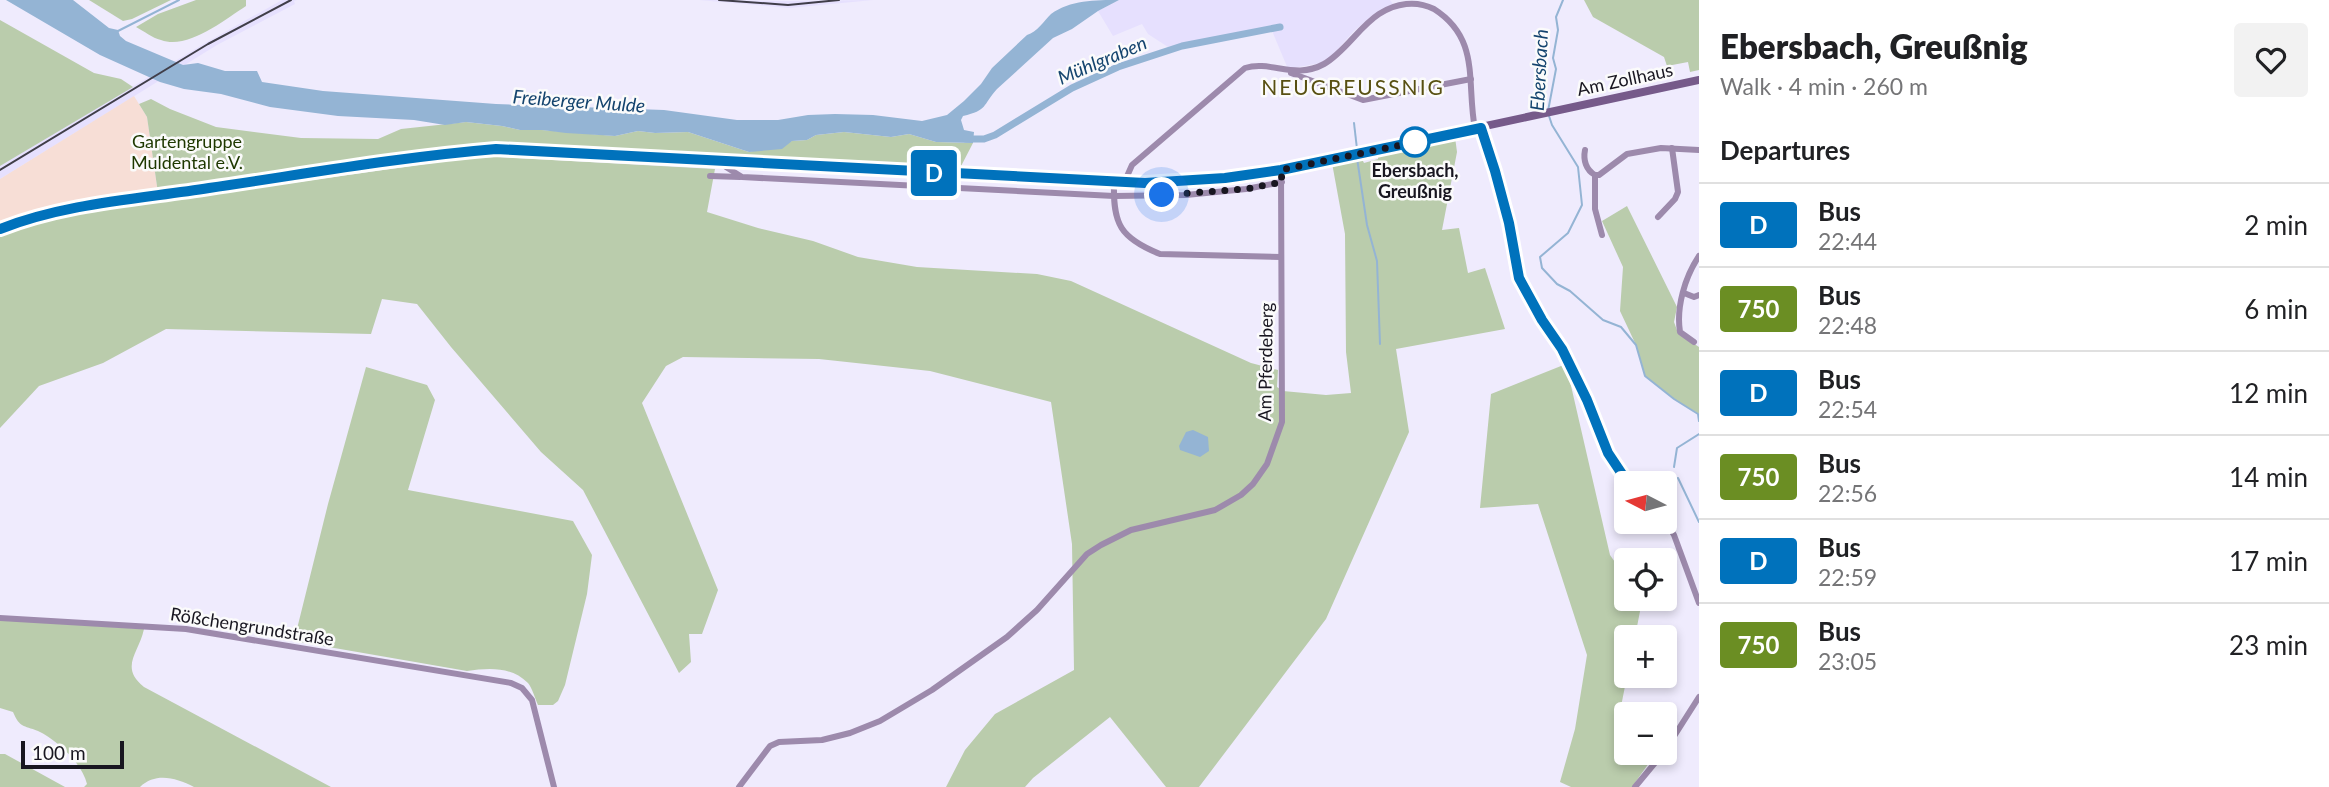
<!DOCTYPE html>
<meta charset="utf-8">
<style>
body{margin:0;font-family:Lato,sans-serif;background:#f2f2f2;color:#202124;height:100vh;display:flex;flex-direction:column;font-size:26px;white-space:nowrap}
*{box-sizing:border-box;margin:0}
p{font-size:23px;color:#757577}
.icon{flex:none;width:38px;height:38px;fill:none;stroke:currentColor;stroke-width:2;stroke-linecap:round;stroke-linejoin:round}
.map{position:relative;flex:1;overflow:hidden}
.panel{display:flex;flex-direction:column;background:#fff;width:630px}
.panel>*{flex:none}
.badge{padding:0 14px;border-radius:5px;font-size:24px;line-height:46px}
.needle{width:46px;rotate:276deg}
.tools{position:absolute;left:1614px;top:471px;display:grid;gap:14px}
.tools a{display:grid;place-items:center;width:63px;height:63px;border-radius:7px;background:#fff;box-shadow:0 4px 10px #0003;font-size:35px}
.scale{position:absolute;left:21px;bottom:18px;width:103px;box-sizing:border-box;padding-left:7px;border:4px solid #181620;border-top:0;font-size:19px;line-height:24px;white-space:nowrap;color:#181620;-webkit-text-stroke:5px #fbfbfb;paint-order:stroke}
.you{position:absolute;width:35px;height:35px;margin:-18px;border:5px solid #fff;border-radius:50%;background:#1a73e8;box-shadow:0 0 0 10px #1a73e833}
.map>.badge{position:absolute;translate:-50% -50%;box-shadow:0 0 0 4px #fff}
h2{padding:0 21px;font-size:26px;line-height:63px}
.round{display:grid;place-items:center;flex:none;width:74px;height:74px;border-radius:7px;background:#f2f2f2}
.head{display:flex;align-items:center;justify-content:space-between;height:119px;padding:0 21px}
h1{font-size:33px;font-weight:800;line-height:52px}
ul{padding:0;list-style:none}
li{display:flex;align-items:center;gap:21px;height:84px;padding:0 21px;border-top:2px solid #e0e0e0}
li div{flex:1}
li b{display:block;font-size:26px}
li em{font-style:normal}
li .badge{min-width:77px;font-weight:700;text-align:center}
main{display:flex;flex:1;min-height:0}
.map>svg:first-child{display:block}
</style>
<main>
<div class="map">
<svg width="1699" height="787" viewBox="0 0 1699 787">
<rect width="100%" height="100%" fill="#efebfd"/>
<g fill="#e6e0fe">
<path d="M282 0H297L294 1 295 4 217 45 0 179V166L207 42Z"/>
<path d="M699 0 788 1 873 0 789 8Z"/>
<path d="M1119 0H1390L1393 4 1374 14 1354 31 1330 58 1321 63 1288 69 1270 26 1168 47 1148 34 1142 24 1113 36 1098 11Z"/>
</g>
<path fill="#f7ded6" d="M134 96 147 117 158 193 34 212 0 224V179Z"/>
<g fill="#baccac">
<path d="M89 0H171L132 19 123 21Z"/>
<path d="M196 0H246V6C224 20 188 50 161 40 152 38 144 31 136 27L158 14Z"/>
<path d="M1584 0H1699V70L1690 72 1688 62 1667 66 1664 57 1593 17Z"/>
<path d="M0 20 94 73 121 79 133 87 0 166Z"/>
<path d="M151 99 170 109 216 127 301 138 378 139 401 129 466 122 502 126 520 130H542L615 136 638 131 655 133 688 132 749 152 792 141 807 140 816 135 844 132 891 137 909 134 936 142 973 143 958 172 861 166 848 164 845 166 496 146 468 148 158 193 147 117 139 104Z"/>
<path d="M1455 137 1457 152 1442 230 1459 228 1468 273 1485 268 1505 329 1396 349 1409 432 1326 619 1199 787H1166L1110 717 1033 778 1025 787H946L965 750 995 714 1074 670 1072 544 1051 402 930 371 819 359 683 357 666 366 642 403 718 590 702 634H689L691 662 679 673 583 490 541 452 451 347 417 304 382 299 371 334 166 329 103 363 39 386 0 428V236L66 215 468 158 497 157 715 169 707 212 758 228 813 241 858 257 917 267 1037 274 1071 281 1251 363 1278 370 1277 387 1283 391 1326 395 1351 393 1346 352 1345 234 1332 163 1361 157 1364 163 1378 159V153Z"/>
<path d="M1627 206 1677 307 1674 322 1678 333 1699 347V414L1674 399 1645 376 1636 345 1620 311 1623 267 1602 221Z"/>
<path d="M1566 364 1610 555 1626 578V598L1640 599 1642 601 1635 637H1626L1627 676 1617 727 1626 723V752L1656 753 1632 787H1571L1560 782 1575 729 1587 655 1538 504 1480 508 1491 394Z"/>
<path d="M366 367 427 385 435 400 408 490 573 521 592 555 587 594 565 685 558 701 553 705H538C535 698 532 688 528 683 511 666 488 668 467 671L294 641 328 504Z"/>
<path d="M0 620 144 629C139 653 119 667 144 687L331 787H194C176 778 156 772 140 787H84L87 784C82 763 57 740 38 731 23 725 20 728 13 712L0 708Z"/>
<path d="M0 754H5L65 787H0Z"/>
</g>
<g fill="#94b4d4">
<path d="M6 0H73L109 28 118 30 120 36 126 41 183 65 198 63 225 71H257L262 82 323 91 496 104 664 110 737 120H778L808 115 835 114 873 115 922 121 947 115 964 101 981 84 992 68 1027 35C1037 32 1044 21 1051 14 1070 0 1095 0 1119 0L1098 11 1072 29 1053 38 997 89C982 106 988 110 963 116L961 120 964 130 974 132 973 143 936 142 909 134 891 137 844 132 816 135 807 140 792 141 782 149 749 152 688 132 655 133 638 131 615 136 566 133 542 130H520L502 126 466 122 445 125 414 120 338 116 270 107 221 94 184 89 160 82 100 55Z"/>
<path d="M1193 430 1208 437 1209 451 1200 457 1180 450 1179 446 1186 432Z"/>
</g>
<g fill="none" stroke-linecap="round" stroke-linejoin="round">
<g stroke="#94b4d4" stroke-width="2">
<path d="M118 31 179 0"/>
<path d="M1548 111 1556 69 1553 58 1558 30 1556 17 1563 0"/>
<path d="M1549 116 1552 125 1578 167 1582 205 1568 233 1540 257 1542 268 1557 284 1570 291 1603 320 1621 327 1636 345 1645 376 1674 399 1698 414 1699 421"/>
<path d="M1354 123 1357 149"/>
<path d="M1357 158 1367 225 1377 261 1380 344"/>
<path d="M1674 467 1677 448 1699 434"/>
<path d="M1678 478 1699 522"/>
</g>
<path stroke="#94b4d4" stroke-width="7" d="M966 139H984L995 135 1072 88 1118 67 1182 46 1280 27"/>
<g stroke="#9d8aac" stroke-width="6">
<path d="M1291 73 1363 100 1471 79"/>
<path d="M1481 128 1495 171 1509 223 1519 278 1542 320 1562 349 1587 400 1608 453 1628 483"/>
<path d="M1585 150C1583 160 1586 170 1595 175"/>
<path d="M723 162 726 167 742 177 1114 196 1186 195 1246 189 1282 182"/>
<path d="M1595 175H1599L1627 154 1661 148 1699 150"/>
<path d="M1595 175V209L1602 235"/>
<path d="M710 176 740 177"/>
<path d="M1114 183C1113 224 1120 238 1160 254L1281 257"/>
<path d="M1124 183 1132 165 1245 68C1271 60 1295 80 1324 64 1345 52 1359 27 1379 14 1396 3 1416 0 1434 9 1481 39 1466 82 1475 129"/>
<path d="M1658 217 1675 199 1678 192 1672 148"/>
<path d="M1684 293 1694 297 1699 295"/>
<path d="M1694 342 1680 332C1676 307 1685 277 1699 256"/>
<path d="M1664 519 1674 535 1699 603"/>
<path d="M0 618 186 629 511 683 522 688 532 700 554 787"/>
<path d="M1664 752 1699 697"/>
<path d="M739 787 770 746 779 742 822 740 850 733 880 721 932 690 1007 637 1037 610 1087 554 1101 545 1131 530 1215 510 1241 495 1253 484 1267 464 1282 422 1281 170"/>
<path d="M1635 787 1664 752"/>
</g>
<path stroke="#765a8a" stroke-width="8" d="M0 229 44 214 120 201 389 162 496 150 1114 183 1173 182 1225 178 1281 170 1699 80"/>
<g stroke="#403e49" stroke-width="2">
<path d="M719 0 788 5 839 0"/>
<path d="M0 170 208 44 291 0"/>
</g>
</g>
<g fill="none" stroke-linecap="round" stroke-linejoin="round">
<defs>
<path id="line" d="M0 229C66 203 139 199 209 188 305 174 400 157 496 149L1145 183 1225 178 1281 170 1481 128 1495 171 1509 223 1519 278 1542 320 1562 349 1587 400 1608 453 1628 483"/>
</defs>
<use href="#line" stroke="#fff" stroke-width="16"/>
<use href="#line" stroke="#0072bc" stroke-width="10"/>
<path stroke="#181620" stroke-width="7" stroke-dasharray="0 12.6" d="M1162 195 1246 189 1282 182 1281 170 1415 142"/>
</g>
<circle fill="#fff" stroke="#0072bc" stroke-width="3.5" cx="1415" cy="142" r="14"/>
<g text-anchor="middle" stroke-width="5" stroke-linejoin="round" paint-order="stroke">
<g font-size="18" fill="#181620" stroke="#fbfbfb">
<text transform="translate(1625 80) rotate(-12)" y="6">Am Zollhaus</text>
<text transform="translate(1266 362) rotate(-89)" y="6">Am Pferdeberg</text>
<text transform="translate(252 627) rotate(9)" y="6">Rößchengrundstraße</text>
</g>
<g font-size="18" fill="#1e3800" stroke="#fbfbfb">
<text x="187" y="148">Gartengruppe<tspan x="187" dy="21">Muldental e.V.</tspan></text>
</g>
<g font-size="18" font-weight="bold" fill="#181620" stroke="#fbfbfb">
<text x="1415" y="177">Ebersbach,<tspan x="1415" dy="21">Greußnig</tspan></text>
</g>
<g font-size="19" font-style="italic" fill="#14446e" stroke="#fbfbfb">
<text transform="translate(1102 60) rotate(-23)" y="7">Mühlgraben</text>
<text transform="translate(1539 70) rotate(-87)" y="7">Ebersbach</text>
<text transform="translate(579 101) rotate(4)" y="7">Freiberger Mulde</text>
</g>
<g font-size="21" letter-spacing="2" fill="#585012" stroke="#fbfbfb">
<text x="1353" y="95">NEUGREUSSNIG</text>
</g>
</g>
</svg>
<div class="tools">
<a><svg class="needle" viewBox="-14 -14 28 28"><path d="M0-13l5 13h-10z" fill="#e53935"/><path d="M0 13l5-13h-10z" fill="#757577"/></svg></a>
<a><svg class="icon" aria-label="locate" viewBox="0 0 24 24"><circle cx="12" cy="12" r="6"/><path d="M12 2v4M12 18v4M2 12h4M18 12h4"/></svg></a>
<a>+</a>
<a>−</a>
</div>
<div class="scale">100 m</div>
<div class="you" style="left:1162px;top:195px"></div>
<b class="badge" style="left:934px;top:173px;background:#0072bc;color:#fff">D</b>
</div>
<section class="panel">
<div class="head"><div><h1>Ebersbach, Greußnig</h1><p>Walk · 4 min · 260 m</p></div><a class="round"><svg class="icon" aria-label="heart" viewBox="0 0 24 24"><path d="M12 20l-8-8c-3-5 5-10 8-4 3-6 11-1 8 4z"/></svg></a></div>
<h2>Departures</h2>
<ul>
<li><span class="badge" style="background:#0072bc;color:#fff">D</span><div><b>Bus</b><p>22:44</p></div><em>2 min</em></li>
<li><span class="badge" style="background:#6b8e23;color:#fff">750</span><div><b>Bus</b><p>22:48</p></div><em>6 min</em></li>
<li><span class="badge" style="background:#0072bc;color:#fff">D</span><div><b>Bus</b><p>22:54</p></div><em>12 min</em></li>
<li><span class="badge" style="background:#6b8e23;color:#fff">750</span><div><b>Bus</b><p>22:56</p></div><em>14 min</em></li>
<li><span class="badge" style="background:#0072bc;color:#fff">D</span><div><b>Bus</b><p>22:59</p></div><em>17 min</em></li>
<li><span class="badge" style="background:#6b8e23;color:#fff">750</span><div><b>Bus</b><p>23:05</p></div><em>23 min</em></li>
</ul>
</section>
</main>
